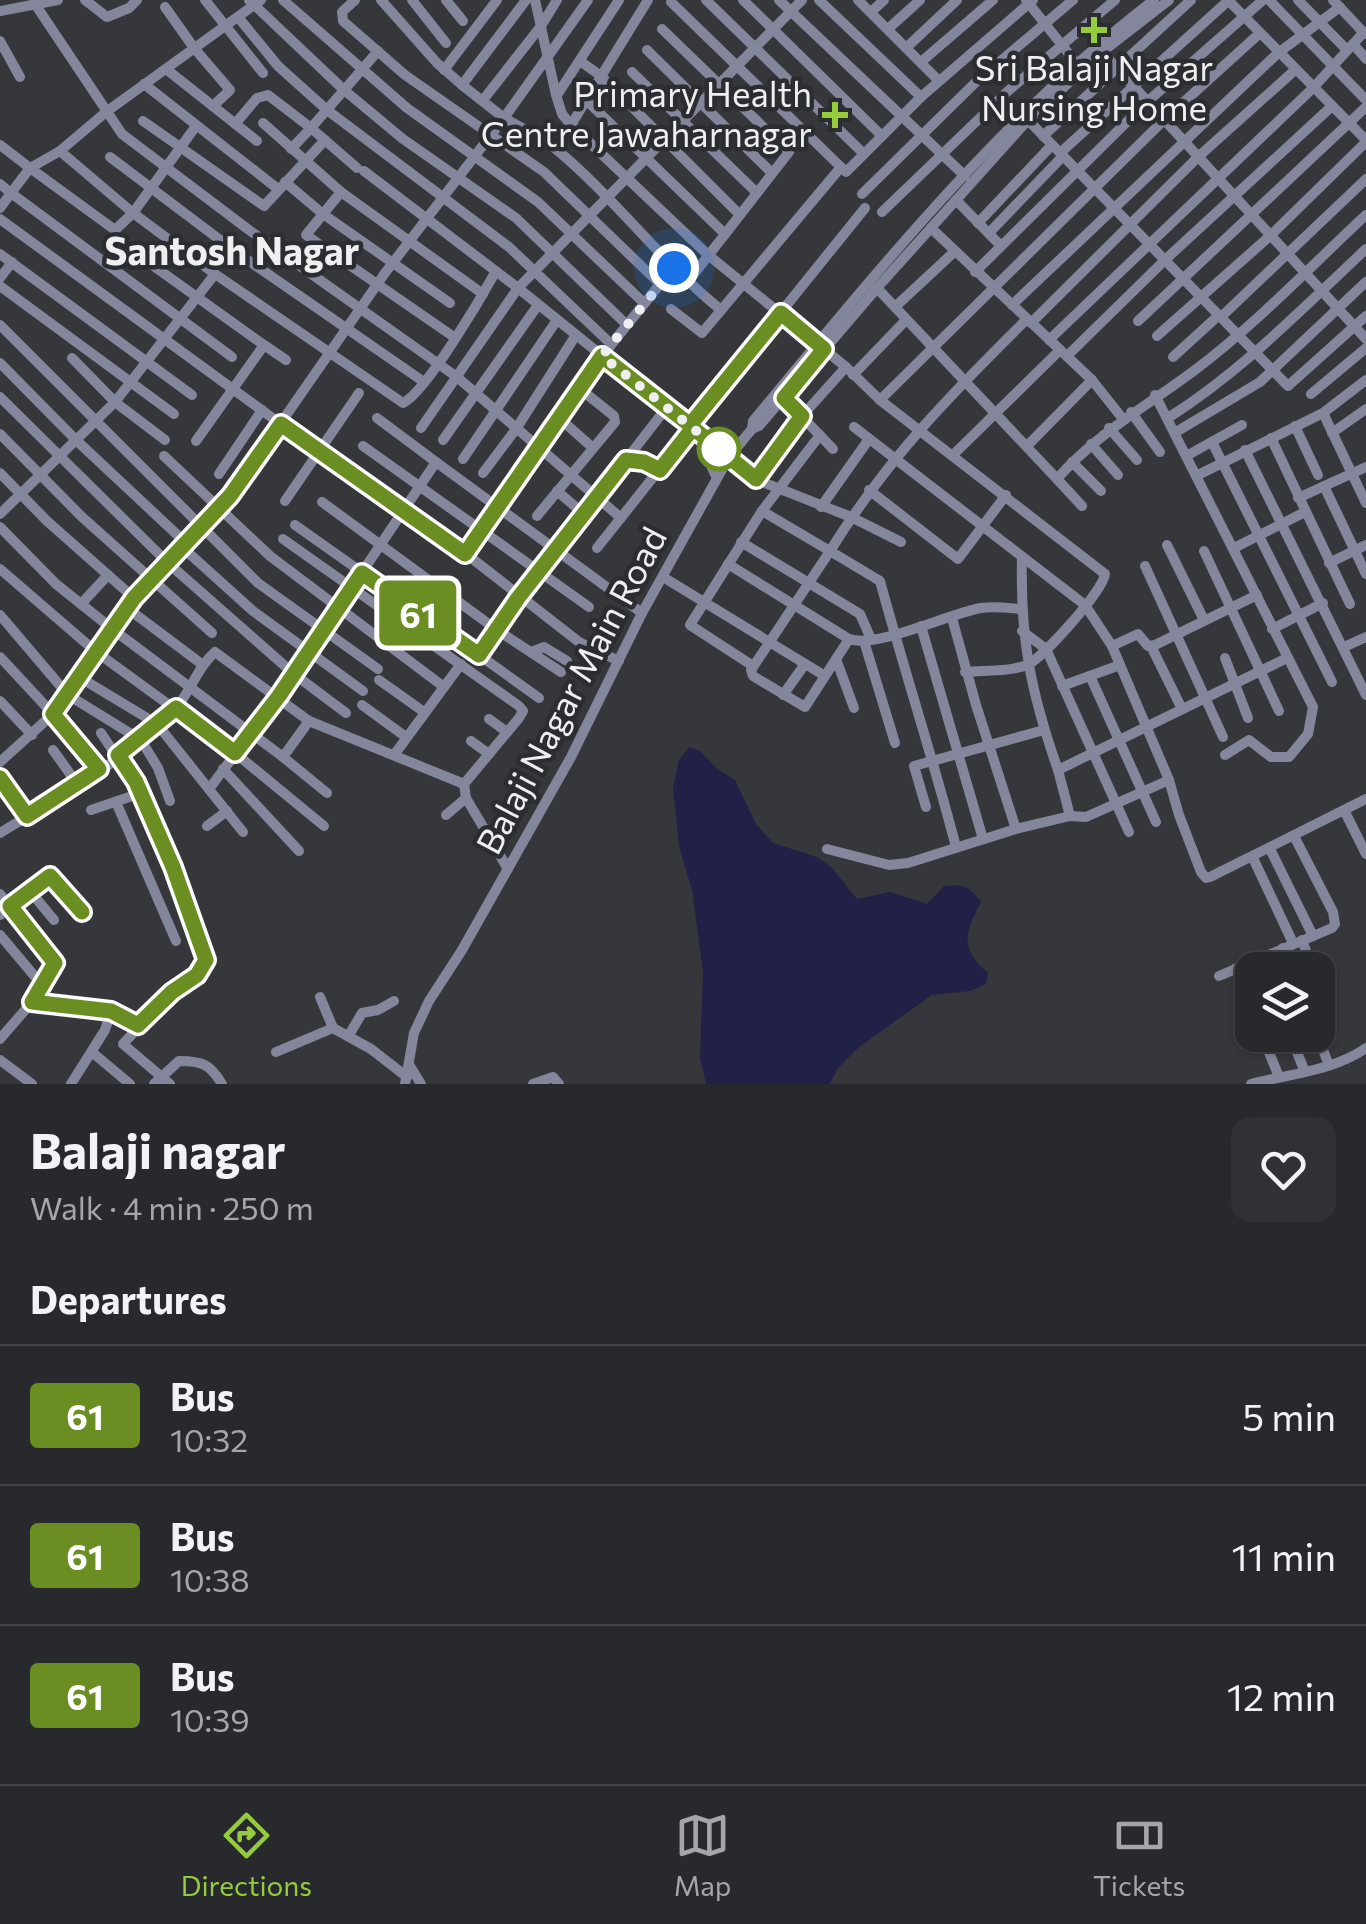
<!DOCTYPE html>
<meta charset="utf-8">
<style>
body{margin:0;font-family:Commissioner,sans-serif;background:#303134;color:#f1f3f6;height:100vh;display:flex;flex-direction:column;font-size:38px;white-space:nowrap}
*{box-sizing:border-box;margin:0}
p{font-size:32px;color:#a5a6a9}
.icon{flex:none;width:55px;height:55px;fill:none;stroke:currentColor;stroke-width:2;stroke-linecap:round;stroke-linejoin:round}
.map{position:relative;height:1084px;overflow:hidden}
.details{display:flex;flex-direction:column;background:#28292c;flex:1}
.details>*{flex:none}
.badge{padding:0 20px;border-radius:8px;font-size:35px;line-height:65px}
.fabs{position:absolute;left:1235px;top:952px;display:grid;gap:20px}
.fabs a{display:grid;place-items:center;width:100px;height:100px;border-radius:20px;background:#28292c;box-shadow:0 2px 8px #0004,0 0 0 2px #444548;font-size:50px}
.you{position:absolute;width:50px;height:50px;margin:-25px;border:8px solid #fff;border-radius:50%;background:#1a73e8;box-shadow:0 0 0 15px #1a73e833}
.map>.badge{position:absolute;translate:-50% -50%;box-shadow:0 0 0 5px #fff}
h2{padding:0 30px;font-size:38px;line-height:90px}
.round{display:grid;place-items:center;flex:none;width:105px;height:105px;border-radius:20px;background:#303134}
.headline{display:flex;align-items:center;justify-content:space-between;height:170px;padding:0 30px}
h1{font-size:48px;font-weight:700;line-height:75px}
ul{padding:0;list-style:none}
li{display:flex;align-items:center;gap:30px;height:140px;padding:0 30px;border-top:2px solid #444548}
li div{flex:1}
li b{display:block;font-size:38px}
li em{font-style:normal}
li .badge{min-width:110px;font-weight:700;text-align:center}
.tab-bar{display:flex;justify-content:space-around;align-items:center;height:140px;border-top:2px solid #444548;background:#28292c;font-size:28px;color:#a5a6a9}
.tab-bar a{display:grid;justify-items:center;gap:5px}
.tab-bar .selected{color:#94cc3c}
.map>svg:first-child{display:block}
</style>
<div class="map">
<svg width="1366" height="1084" viewBox="0 0 1366 1084">
<rect width="100%" height="100%" fill="#36373b"/>
<path fill="#212148" d="M689 747 700 751 716 768 735 780 756 824 773 843 817 857 832 868 857 899 890 892 927 904 944 886C962 884 970 886 981 902 965 933 959 948 988 973L986 984 971 991 932 995 859 1047 838 1068 830 1084H706L700 1057 703 972 692 890 679 846 673 788 679 760Z"/>
<g fill="none" stroke-linecap="round" stroke-linejoin="round">
<g stroke="#84869b" stroke-width="10">
<path d="M85 0 107 17 129 8 137 0"/>
<path d="M205 0 263 73"/>
<path d="M249 0 344 90 403 139 516 218 627 325"/>
<path d="M283 0 407 108 538 202 644 303"/>
<path d="M355 0 342 12 343 21 405 75 544 172 660 284"/>
<path d="M381 0 437 63 462 85 526 0"/>
<path d="M412 0 446 43"/>
<path d="M446 0 463 21"/>
<path d="M535 0 556 95 562 114 571 125 707 254 846 367 880 400 1105 574C1103 591 1046 654 1029 664 1013 672 984 670 965 672"/>
<path d="M706 0 864 154"/>
<path d="M743 0 882 136"/>
<path d="M779 0 965 176"/>
<path d="M819 0 921 97"/>
<path d="M858 0 939 81"/>
<path d="M1026 0 1077 64"/>
<path d="M1228 0 1366 140"/>
<path d="M1269 0 1366 100"/>
<path d="M1298 0 1347 50"/>
<path d="M1333 0 1365 34"/>
<path d="M671 2 846 172 921 97 1033 0"/>
<path d="M35 4 122 134 249 230 457 377 621 518"/>
<path d="M165 7 194 48 230 90 213 106"/>
<path d="M0 11 58 0"/>
<path d="M871 12 884 0"/>
<path d="M238 17 278 66 327 110 509 247 611 344"/>
<path d="M662 29 789 152 687 283"/>
<path d="M888 29 920 0"/>
<path d="M0 41 20 77"/>
<path d="M1353 44 1366 59"/>
<path d="M907 47 957 0"/>
<path d="M647 50 772 173"/>
<path d="M1102 52 1366 339"/>
<path d="M580 61 601 76 739 214"/>
<path d="M921 62 993 0"/>
<path d="M166 69 257 141"/>
<path d="M444 70 497 0"/>
<path d="M632 72 756 192"/>
<path d="M144 84 278 189"/>
<path d="M462 85 504 118 588 0"/>
<path d="M557 95 619 0"/>
<path d="M483 100 541 26 557 0"/>
<path d="M587 101 724 233"/>
<path d="M1023 115 1288 386 1366 316"/>
<path d="M143 121 264 206 325 140"/>
<path d="M263 123 341 192 483 294"/>
<path d="M235 124 257 98 268 95 311 128 291 149"/>
<path d="M571 125 648 0"/>
<path d="M196 126 133 213 115 230 30 168 11 193 232 357"/>
<path d="M1043 136 1191 0"/>
<path d="M0 145 30 168 60 151 106 112 261 0"/>
<path d="M60 151 133 213 215 274 403 403C426 392 481 298 496 271"/>
<path d="M1060 153 1229 0"/>
<path d="M110 157 236 252 424 382"/>
<path d="M357 168 311 128 378 51"/>
<path d="M364 171 518 288 755 479 851 517 901 542"/>
<path d="M285 182 323 214 450 303"/>
<path d="M0 184 11 193 0 208"/>
<path d="M341 192 306 235 454 337"/>
<path d="M862 194 977 81 1073 0"/>
<path d="M956 200 1001 246"/>
<path d="M882 212 1008 91 1115 0"/>
<path d="M0 219 319 452 465 553 579 642 619 661"/>
<path d="M978 223 1052 145"/>
<path d="M931 228 1092 380 1123 419"/>
<path d="M989 233 1063 156"/>
<path d="M134 252 264 345 196 441"/>
<path d="M0 254 192 395"/>
<path d="M975 272 1147 102 1263 0"/>
<path d="M0 278 12 262"/>
<path d="M0 286 174 414"/>
<path d="M877 288 1057 479"/>
<path d="M1012 305 1278 53 1340 7"/>
<path d="M895 307 954 252"/>
<path d="M671 309 702 333 841 167"/>
<path d="M1221 317 1366 179"/>
<path d="M1138 321 1366 107"/>
<path d="M1031 323 1198 157 1295 70"/>
<path d="M0 325 258 583 378 669"/>
<path d="M1157 336 1271 235 1366 142"/>
<path d="M1049 340 1313 88 1364 32"/>
<path d="M264 345 286 360"/>
<path d="M1067 356 1166 259 1331 107"/>
<path d="M1173 357 1219 315"/>
<path d="M72 358 115 402 165 440"/>
<path d="M0 363 76 440 186 543"/>
<path d="M853 375 906 320"/>
<path d="M1311 394 1366 348"/>
<path d="M1155 395 1313 707 1308 734 1289 757H1271L1249 740 1225 755"/>
<path d="M0 397 168 563 294 674 346 713"/>
<path d="M784 398 833 449"/>
<path d="M880 400 1164 120 1260 33"/>
<path d="M1131 412 1160 452"/>
<path d="M1323 413 1366 503"/>
<path d="M558 417 593 448"/>
<path d="M377 418 436 462"/>
<path d="M1168 418C1242 371 1302 309 1366 249"/>
<path d="M690 425 865 208"/>
<path d="M1295 426 1318 475"/>
<path d="M854 427 1085 605 1112 646"/>
<path d="M421 428 518 288 802 0"/>
<path d="M1109 428 1137 460"/>
<path d="M752 429 759 426 877 288 1028 120 1102 52 1169 0"/>
<path d="M1176 432 1260 382 1366 282"/>
<path d="M1332 433 1366 409"/>
<path d="M0 434 82 517 212 633"/>
<path d="M820 435 762 511 830 551C888 458 949 396 1026 320"/>
<path d="M1271 438 1350 604"/>
<path d="M443 440 538 305"/>
<path d="M1212 442 1332 682"/>
<path d="M713 444 708 459 717 478"/>
<path d="M1091 444 1118 475"/>
<path d="M1028 445 1092 380"/>
<path d="M363 446 589 607"/>
<path d="M1245 450 1366 695"/>
<path d="M954 454 1060 350"/>
<path d="M1188 455 1242 425"/>
<path d="M164 456 270 556 444 687"/>
<path d="M463 459 557 320"/>
<path d="M626 460 667 407"/>
<path d="M1072 462 1101 491"/>
<path d="M0 473 47 521 134 598"/>
<path d="M483 473 516 429 576 335"/>
<path d="M219 474 262 410"/>
<path d="M1198 475 1323 413 1366 380"/>
<path d="M755 479 802 416 846 367"/>
<path d="M1324 486 1366 574"/>
<path d="M869 490 958 559 1006 495"/>
<path d="M557 491 584 514"/>
<path d="M1298 498 1366 467"/>
<path d="M285 501 359 393"/>
<path d="M322 502 497 630 561 672"/>
<path d="M1082 506 1057 479C1097 433 1147 406 1195 370 1256 324 1310 267 1366 215"/>
<path d="M821 507 869 439"/>
<path d="M0 514 115 402 215 274"/>
<path d="M537 516 615 422 614 416 579 388"/>
<path d="M295 525 479 655"/>
<path d="M0 527 56 584 111 628 283 757 309 721"/>
<path d="M741 542 860 614 871 639"/>
<path d="M1167 545 1204 620"/>
<path d="M182 547 253 611 363 691"/>
<path d="M597 548 693 427"/>
<path d="M1234 548 1305 512"/>
<path d="M1204 551 1279 711"/>
<path d="M465 553 496 506 642 613"/>
<path d="M1022 558C1020 639 1031 693 1058 770"/>
<path d="M1329 563 1366 545"/>
<path d="M728 564 849 639"/>
<path d="M1145 566 1223 737"/>
<path d="M0 569 95 651 235 753 324 826"/>
<path d="M663 577 825 676"/>
<path d="M1257 595 1155 645 1148 646 1138 634 1112 646 1169 780 1179 815 1201 872 1206 878 1210 877 1366 799"/>
<path d="M81 604 108 575"/>
<path d="M127 608 203 665"/>
<path d="M0 615 68 695 141 740 158 768 170 801"/>
<path d="M952 618 976 705 1016 829"/>
<path d="M921 626 983 839"/>
<path d="M1272 629 1323 603"/>
<path d="M1022 631 1046 649 1129 832"/>
<path d="M864 641 895 743"/>
<path d="M1151 646 1182 709"/>
<path d="M1344 647 1366 637"/>
<path d="M531 652 544 647 567 661"/>
<path d="M0 657 53 714 0 762"/>
<path d="M1225 658 1248 718"/>
<path d="M836 659 854 708"/>
<path d="M753 666 690 625 762 511"/>
<path d="M1090 676 1156 822"/>
<path d="M79 677 157 724 243 832"/>
<path d="M379 680 424 712"/>
<path d="M1062 686 1120 665"/>
<path d="M783 695 805 664"/>
<path d="M539 698 479 655 518 598 626 460 644 462 659 470"/>
<path d="M0 701 32 735"/>
<path d="M362 705 406 737"/>
<path d="M489 719 507 732"/>
<path d="M101 733 141 793 173 867 206 960 197 975 172 991 123 1044 170 1084"/>
<path d="M471 741 489 754"/>
<path d="M53 750 78 785"/>
<path d="M394 755 461 664"/>
<path d="M283 757 327 793"/>
<path d="M99 769 53 714 134 598 230 496 385 273 504 118C519 127 538 135 551 145 613 195 659 260 721 310"/>
<path d="M223 769 299 851"/>
<path d="M0 777 27 816"/>
<path d="M464 784 466 798 508 869"/>
<path d="M209 789 279 696 436 462 496 506 602 356 673 268"/>
<path d="M116 802 176 941"/>
<path d="M926 807 914 766 1044 730"/>
<path d="M91 810 141 793"/>
<path d="M1344 810 1366 854"/>
<path d="M446 815 466 798"/>
<path d="M1070 816 1058 770 1287 658"/>
<path d="M207 826 227 811"/>
<path d="M0 833C52 801 136 754 176 708 191 691 197 668 215 652L309 721 464 784 519 718 523 711 519 706 283 539"/>
<path d="M956 847C933 758 904 670 880 581L830 551 751 670 753 676 805 707 849 639C876 649 950 613 981 608 993 606 1008 608 1021 609"/>
<path d="M827 849 889 865 908 863 1016 829 1070 816 1086 817 1169 780"/>
<path d="M1270 849 1313 936"/>
<path d="M1253 858 1293 943"/>
<path d="M30 891 54 920"/>
<path d="M0 894 55 963 32 1002 0 1039"/>
<path d="M0 915 50 876 81 912"/>
<path d="M0 935 42 985"/>
<path d="M1302 940 1313 970"/>
<path d="M1283 948 1291 970"/>
<path d="M1236 968 1252 1010"/>
<path d="M1219 976 1332 928 1335 924 1333 912 1294 836"/>
<path d="M1318 981 1332 1018"/>
<path d="M320 997 333 1028"/>
<path d="M32 1002 111 1011 138 1025"/>
<path d="M349 1035 362 1013 378 1010 394 1001"/>
<path d="M1262 1035 1279 1077"/>
<path d="M1290 1035 1305 1072"/>
<path d="M1317 1035 1329 1065"/>
<path d="M276 1052 333 1028 371 1049 407 1077"/>
<path d="M93 1053 130 1084"/>
<path d="M0 1060 32 1084"/>
<path d="M410 1066 421 1084"/>
<path d="M71 1084 105 1030 111 1011"/>
<path d="M154 1084 179 1061C202 1061 210 1064 222 1084"/>
<path d="M405 1084 414 1033 429 1001 462 950 571 757 642 613 729 457 752 429 753 421C875 274 1001 117 1154 0"/>
<path d="M533 1084 553 1077 559 1084"/>
<path d="M1251 1084C1289 1074 1333 1071 1366 1048"/>
</g>
</g>
<g fill="none" stroke-linecap="round" stroke-linejoin="round">
<defs>
<path id="line" d="M0 778 27 816 99 769 53 714 134 598 230 496 281 424 465 554 602 356 690 425 781 313 824 349 784 398 802 416 756 479 693 428 660 470 644 462 626 460 518 598 479 655 362 573 279 696 235 753 176 708 118 755 136 782 173 867 206 960 197 975 172 992 138 1025 111 1011 32 1002 55 963 10 906 50 876 82 912"/>
</defs>
<use href="#line" stroke="#fff" stroke-width="22"/>
<use href="#line" stroke="#6b8e23" stroke-width="15"/>
<path stroke="#efeff2" stroke-width="10" stroke-dasharray="0 18" d="M674 268 602 356 719 449"/>
</g>
<g fill="#94cc3c" stroke="#2c2d31" stroke-width="4">
<path d="M1089 15h10v10h10v10h-10v10h-10v-10h-10v-10h10z"/>
<path d="M830 100h10v10h10v10h-10v10h-10v-10h-10v-10h10z"/>
</g>
<circle fill="#fff" stroke="#6b8e23" stroke-width="5" cx="719" cy="449" r="20"/>
<g text-anchor="middle" stroke-width="9" stroke-linejoin="round" paint-order="stroke">
<g font-size="35" fill="#efeff2" stroke="#2c2d31">
<text x="1094" y="81">Sri Balaji Nagar<tspan x="1094" dy="40">Nursing Home</tspan></text>
<text x="812" y="107" text-anchor="end">Primary Health<tspan x="812" dy="40">Centre Jawaharnagar</tspan></text>
</g>
<g font-size="35" fill="#efeff2" stroke="#2c2d31">
<text transform="translate(572 691) rotate(-62)" y="12">Balaji Nagar Main Road</text>
</g>
<g font-size="38" font-weight="bold" fill="#efeff2" stroke="#2c2d31">
<text x="232" y="265">Santosh Nagar</text>
</g>
</g>
</svg>
<div class="fabs">
<a><svg class="icon" aria-label="layers" viewBox="0 0 24 24"><path d="M12 4l9 5-9 5-9-5zM3 14l9 5 9-5"/></svg></a>
</div>
<div class="you" style="left:674px;top:268px"></div>
<b class="badge" style="left:418px;top:613px;background:#6b8e23;color:#fff">61</b>
</div>
<section class="details">
<div class="headline"><div><h1>Balaji nagar</h1><p>Walk · 4 min · 250 m</p></div><a class="round"><svg class="icon" aria-label="heart" viewBox="0 0 24 24"><path d="M12 20l-8-8c-3-5 5-10 8-4 3-6 11-1 8 4z"/></svg></a></div>
<h2>Departures</h2>
<ul>
<li><span class="badge" style="background:#6b8e23;color:#fff">61</span><div><b>Bus</b><p>10:32</p></div><em>5 min</em></li>
<li><span class="badge" style="background:#6b8e23;color:#fff">61</span><div><b>Bus</b><p>10:38</p></div><em>11 min</em></li>
<li><span class="badge" style="background:#6b8e23;color:#fff">61</span><div><b>Bus</b><p>10:39</p></div><em>12 min</em></li>
</ul>
</section>
<nav class="tab-bar">
<a class="selected"><svg class="icon" aria-label="directions" viewBox="0 0 24 24"><path d="M12 3l9 9-9 9-9-9zM9 14v-3h6M13 9l2 2-2 2"/></svg>Directions</a>
<a><svg class="icon" aria-label="map" viewBox="0 0 24 24"><path d="M3 6l6-2 6 2 6-2v14l-6 2-6-2-6 2zM9 4v14M15 6v14"/></svg>Map</a>
<a><svg class="icon" aria-label="tickets" viewBox="0 0 24 24"><path d="M3 7h18v10H3zM15 7v10"/></svg>Tickets</a>
</nav>
